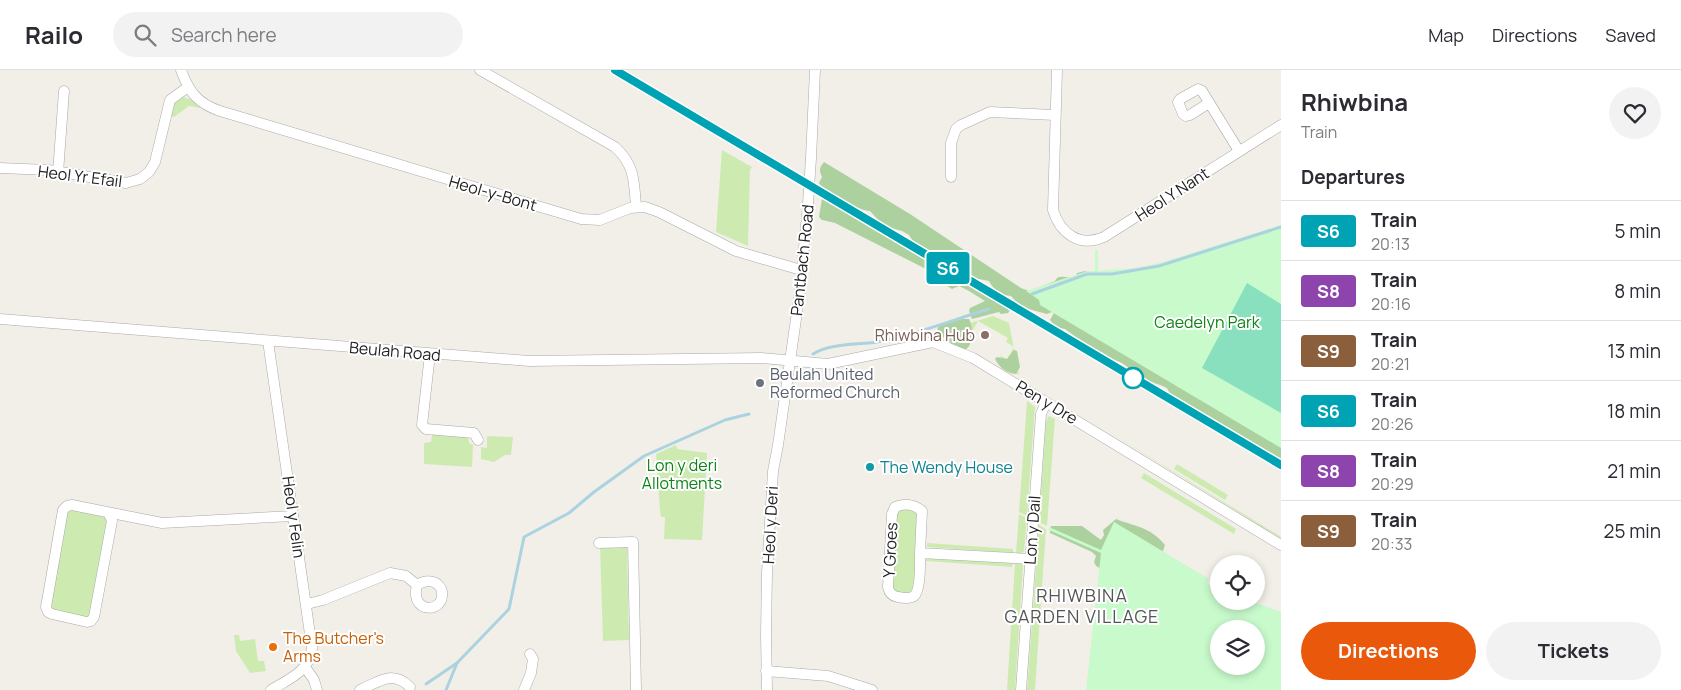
<!DOCTYPE html>
<style>
body{margin:0;font-family:Manrope,sans-serif;background:#f2f2f3;color:#2b2b33;height:100vh;display:flex;flex-direction:column;font-size:19px;white-space:nowrap}
*{box-sizing:border-box;margin:0}
p{font-size:16px;color:#7c7c81}
.icon{flex:none;width:28px;height:28px;fill:none;stroke:currentColor;stroke-width:2;stroke-linecap:round;stroke-linejoin:round}
.map{position:relative;flex:1;overflow:hidden}
.details{display:flex;flex-direction:column;background:#fff;width:400px}
.details>*{flex:none}
.badge{padding:0 10px;border-radius:4px;font-size:18px;line-height:32px}
.fabs{position:absolute;left:1210px;top:485px;display:grid;gap:10px}
.fabs a{display:grid;place-items:center;width:55px;height:55px;border-radius:50%;background:#fff;box-shadow:0 2px 8px #0003;font-size:25px}
.map>.badge{position:absolute;translate:-50% -50%;box-shadow:0 0 0 2px #fff}
h2{padding:0 20px;font-size:19px;line-height:45px}
.round{display:grid;place-items:center;flex:none;width:52px;height:52px;border-radius:26px;background:#f2f2f3}
.headline{display:flex;align-items:center;justify-content:space-between;height:85px;padding:0 20px}
h1{font-size:24px;font-weight:700;line-height:38px}
.action{display:flex;gap:10px;margin-top:auto;padding:10px 20px}
.action a{flex:1;height:58px;border-radius:30px;background:#ea580c;color:#fff;font-size:20px;font-weight:700;line-height:58px;text-align:center}
.action a+a{background:#f2f2f3;color:#2b2b33}
ul{padding:0;list-style:none}
li{display:flex;align-items:center;gap:15px;height:60px;padding:0 20px;border-top:1px solid #e1e1e2}
li div{flex:1}
li b{display:block;font-size:19px}
li em{font-style:normal}
li .badge{min-width:55px;font-weight:700;text-align:center}
header{display:flex;align-items:center;gap:30px;box-sizing:border-box;height:70px;padding:0 25px;background:#fff;border-bottom:1px solid #e1e1e2}
header strong{font-size:24px}
nav{display:flex;gap:28px;margin-inline-start:auto;font-size:18px}
.search{width:350px;height:45px;background:#f2f2f3;display:flex;align-items:center;gap:12px;box-sizing:border-box;padding:0 18px;border-radius:28px;color:#7c7c81;font-size:19px}
main{display:flex;flex:1;min-height:0}
.map>svg:first-child{display:block}
</style>
<header>
<strong>Railo</strong>
<div class="search"><svg class="icon" aria-label="search" viewBox="0 0 24 24"><circle cx="10" cy="10" r="6"/><path d="M15 15l6 6"/></svg>Search here</div>
<nav><a>Map</a><a>Directions</a><a>Saved</a></nav>
</header>
<main>
<div class="map">
<svg width="1281" height="620" viewBox="0 0 1281 620">
<rect width="100%" height="100%" fill="#f2efe9"/>
<g fill="#cdebb0">
<path d="M184 27 191 30 201 38 189 36 174 47 170 46C172 37 174 28 184 27Z"/>
<path d="M722 80 752 97 750 100 748 176 716 162Z"/>
<path d="M993 246 1009 253 1019 305 997 292 1001 286 1007 289 1014 277 1006 272 1008 268 978 251 965 274 944 261Z"/>
<path d="M1027 331 1035 337 1027 446 1019 442Z"/>
<path d="M1049 346 1055 349 1047 456 1039 452 1046 351Z"/>
<path d="M1099 356 1280 466 1281 467H1279Z"/>
<path d="M435 363 468 366 469 373 473 375 472 397 424 394V373L431 372 432 365Z"/>
<path d="M487 366 513 367 511 385H505L494 392 481 389V377L487 378Z"/>
<path d="M676 375 677 379 707 383 702 470 664 469 665 447H661L660 440 656 384Z"/>
<path d="M1177 394 1228 425 1225 430 1174 399Z"/>
<path d="M1144 403 1236 459 1234 464 1141 408Z"/>
<path d="M912 438 918 445 915 515 911 522C902 525 895 524 891 515L895 445 899 440Z"/>
<path d="M71 439 103 446 107 451 91 544 86 548 54 541 50 538 66 443Z"/>
<path d="M1019 444 1027 448 1024 481 1021 484 1016 483Z"/>
<path d="M1039 455 1046 459 1035 620H1027Z"/>
<path d="M927 473 1013 479V483L927 477Z"/>
<path d="M627 475 629 570 603 571 600 476Z"/>
<path d="M926 488 1013 493 1012 497 926 491Z"/>
<path d="M1015 493H1022L1023 496 1015 620H1007Z"/>
<path d="M234 565H239L240 571 255 569 258 591H264L266 601 250 603 236 581Z"/>
</g>
<g fill="#add19e">
<path d="M824 92 910 144 1021 218 1029 221 1055 211 1057 208C1063 205 1070 209 1076 206L1077 203 1085 201 1090 203 1281 342V391L1170 324 1167 318C1159 314 1150 312 1143 309 1132 302 1121 288 1108 290L1102 282H1096L1065 259C1058 258 1054 255 1050 250L1054 243 1052 242 1047 244 1021 237 1011 226C1000 225 994 220 989 211L969 207 960 198 950 195 944 188 916 176 909 165 902 161 884 156 870 141C857 140 825 125 819 113L822 107C819 100 819 98 824 92Z"/>
<path d="M824 127 827 132 852 139 859 143 889 168 950 202 960 210 971 212 996 230 1007 235 1011 238 1008 243 1001 244 999 242 972 249 969 241 970 238 985 231 969 221 959 216 952 219 944 214 942 209 924 198 835 153 822 150 819 147 822 128Z"/>
<path d="M962 249H969C974 257 974 286 958 279 954 278 952 273 949 271 943 267 940 266 937 260L939 256Z"/>
<path d="M1014 280 1017 281 1020 297 1016 304C1006 303 1000 298 995 289L997 287 1007 289Z"/>
<path d="M1116 449C1137 457 1150 457 1165 475L1161 487 1103 500 1096 496 1094 492 1096 486 1092 482 1050 463 1051 456H1082L1101 470 1104 465 1103 460Z"/>
</g>
<g fill="#c8facc" fill-rule="evenodd">
<path d="M1281 155V378L1040 235 1039 230 1026 221 1088 201H1095V180H1098V201L1135 198 1160 193Z"/>
<path d="M1114 452 1209 509 1207 514 1219 519V531H1251L1281 542V620H1086L1101 483 1049 460V457L1101 480ZM1219 559H1256V596H1219Z"/>
</g>
<path fill="#88e0be" d="M1247 213 1281 234V343L1202 298Z"/>
<g fill="none" stroke-linecap="round" stroke-linejoin="round">
<g stroke="#aad3df" stroke-width="3">
<path d="M1032 224 1087 204H1112L1159 196 1281 157"/>
<path d="M813 284C829 273 858 275 877 272 915 265 952 250 989 239"/>
<path d="M426 614 457 593"/>
<path d="M446 620 457 593 509 539 524 467 569 443 594 422 644 386 725 350 749 344"/>
</g>
<defs>
<g id="minor">
<path d="M181 0C189 22 197 33 220 41L581 149 600 150 630 138 645 137 659 142 736 181 801 200"/>
<path d="M480 0 615 77C635 95 634 112 636 137"/>
<path d="M1057 0 1053 140C1060 163 1079 178 1104 167L1281 55"/>
<path d="M1209 33 1190 45 1186 46 1183 44 1178 32 1180 29 1198 19 1202 21 1239 81"/>
<path d="M811 88 815 0"/>
<path d="M0 98 48 100 126 113 140 109 149 102 155 92 170 30 188 17"/>
<path d="M58 103 64 21"/>
<path d="M951 107V73L956 59 961 55 990 42 1055 45"/>
<path d="M0 249 529 291 761 288 828 294 933 272 973 288 1281 475"/>
<path d="M268 271 312 578C310 601 289 609 271 620"/>
<path d="M430 284 422 355 426 359 474 363 478 370"/>
<path d="M109 444 112 451 94 547 91 551 87 552 52 544 48 542 46 537 63 440 67 436 72 435 162 453 293 446"/>
<path d="M599 473 633 472 636 620"/>
<path d="M920 483 922 441C914 434 904 433 895 437L892 444 888 517C889 523 892 526 898 527 903 528 910 529 914 526 921 520 920 492 920 483L1030 489"/>
<path d="M307 534 323 530 390 503 406 506 417 515C423 511 429 510 436 513 439 516 442 518 442 522 445 544 409 544 417 515"/>
<path d="M305 597 314 610 317 620"/>
<path d="M766 601 828 606 872 620"/>
<path d="M360 620C380 611 392 600 410 617"/>
<path d="M524 620 531 603 533 589 530 584"/>
<path d="M767 620 766 564 767 503 773 401 778 375 800 221 808 134"/>
<path d="M1021 620 1041 344 1046 332"/>
</g>
</defs>
<use href="#minor" stroke="#a9a9a9" stroke-width="11"/>
<use href="#minor" stroke="#fff" stroke-width="10"/>
<path stroke="#707070" stroke-width="3" stroke-dasharray="10 10" stroke-linecap="butt" d="M615 0 1281 395"/>
<defs>
<path id="minor-bridge" d="M808 134 811 88"/>
</defs>
<use href="#minor-bridge" stroke="#a9a9a9" stroke-width="11" stroke-linecap="butt"/>
<use href="#minor-bridge" stroke="#fff" stroke-width="10"/>
</g>
<g fill="none" stroke-linecap="round" stroke-linejoin="round">
<defs>
<path id="line" d="M615 0 1281 395"/>
</defs>
<use href="#line" stroke="#fff" stroke-width="11"/>
<use href="#line" stroke="#00a3b4" stroke-width="8"/>
</g>
<circle fill="#8d6e63" stroke="#fff" stroke-width="2" cx="985" cy="265" r="5"/>
<circle fill="#fff" stroke="#00a3b4" stroke-width="2.5" cx="1133" cy="308" r="10"/>
<circle fill="#6b7280" stroke="#fff" stroke-width="2" cx="760" cy="313" r="5"/>
<circle fill="#0f9aa8" stroke="#fff" stroke-width="2" cx="870" cy="397" r="5"/>
<circle fill="#e8710a" stroke="#fff" stroke-width="2" cx="273" cy="577" r="5"/>
<g text-anchor="middle" stroke-width="4" stroke-linejoin="round" paint-order="stroke">
<g font-size="16" fill="#222" stroke="#fff">
<text transform="translate(80 106) rotate(7)" y="6">Heol Yr Efail</text>
<text transform="translate(493 123) rotate(16)" y="6">Heol-y-Bont</text>
<text transform="translate(1172 124) rotate(-33)" y="6">Heol Y Nant</text>
<text transform="translate(802 190) rotate(-84)" y="6">Pantbach Road</text>
<text transform="translate(395 281) rotate(5)" y="6">Beulah Road</text>
<text transform="translate(1047 332) rotate(31)" y="6">Pen y Dre</text>
<text transform="translate(294 447) rotate(82)" y="6">Heol y Felin</text>
<text transform="translate(770 455) rotate(-87)" y="6">Heol y Deri</text>
<text transform="translate(1032 460) rotate(-86)" y="6">Lon y Dail</text>
<text transform="translate(890 480) rotate(-87)" y="6">Y Groes</text>
</g>
<g font-size="16" fill="#0c8416" stroke="#fff">
<text x="1207" y="258">Caedelyn Park</text>
<text x="682" y="401">Lon y deri<tspan x="682" dy="18">Allotments</tspan></text>
</g>
<g font-size="16" fill="#785e54" stroke="#fff" text-anchor="end">
<text x="975" y="271">Rhiwbina Hub</text>
</g>
<g font-size="16" fill="#5b616d" stroke="#fff" text-anchor="start">
<text x="770" y="310">Beulah United<tspan x="770" dy="18">Reformed Church</tspan></text>
</g>
<g font-size="16" fill="#0d838f" stroke="#fff" text-anchor="start">
<text x="880" y="403">The Wendy House</text>
</g>
<g font-size="16" fill="#c56008" stroke="#fff" text-anchor="start">
<text x="283" y="574">The Butcher's<tspan x="283" dy="18">Arms</tspan></text>
</g>
<g font-size="18" letter-spacing="1" fill="#555" stroke="#fff">
<text x="1082" y="532">RHIWBINA<tspan x="1082" dy="21">GARDEN VILLAGE</tspan></text>
</g>
</g>
</svg>
<div class="fabs">
<a><svg class="icon" aria-label="locate" viewBox="0 0 24 24"><circle cx="12" cy="12" r="6"/><path d="M12 2v4M12 18v4M2 12h4M18 12h4"/></svg></a>
<a><svg class="icon" aria-label="layers" viewBox="0 0 24 24"><path d="M12 4l9 5-9 5-9-5zM3 14l9 5 9-5"/></svg></a>
</div>
<b class="badge" style="left:948px;top:198px;background:#00a3b4;color:#fff">S6</b>
</div>
<section class="details">
<div class="headline"><div><h1>Rhiwbina</h1><p>Train</p></div><a class="round"><svg class="icon" aria-label="heart" viewBox="0 0 24 24"><path d="M12 20l-8-8c-3-5 5-10 8-4 3-6 11-1 8 4z"/></svg></a></div>
<h2>Departures</h2>
<ul>
<li><span class="badge" style="background:#00a3b4;color:#fff">S6</span><div><b>Train</b><p>20:13</p></div><em>5 min</em></li>
<li><span class="badge" style="background:#8e44ad;color:#fff">S8</span><div><b>Train</b><p>20:16</p></div><em>8 min</em></li>
<li><span class="badge" style="background:#8b5e3c;color:#fff">S9</span><div><b>Train</b><p>20:21</p></div><em>13 min</em></li>
<li><span class="badge" style="background:#00a3b4;color:#fff">S6</span><div><b>Train</b><p>20:26</p></div><em>18 min</em></li>
<li><span class="badge" style="background:#8e44ad;color:#fff">S8</span><div><b>Train</b><p>20:29</p></div><em>21 min</em></li>
<li><span class="badge" style="background:#8b5e3c;color:#fff">S9</span><div><b>Train</b><p>20:33</p></div><em>25 min</em></li>
</ul>
<div class="action"><a>Directions</a><a>Tickets</a></div>
</section>
</main>
